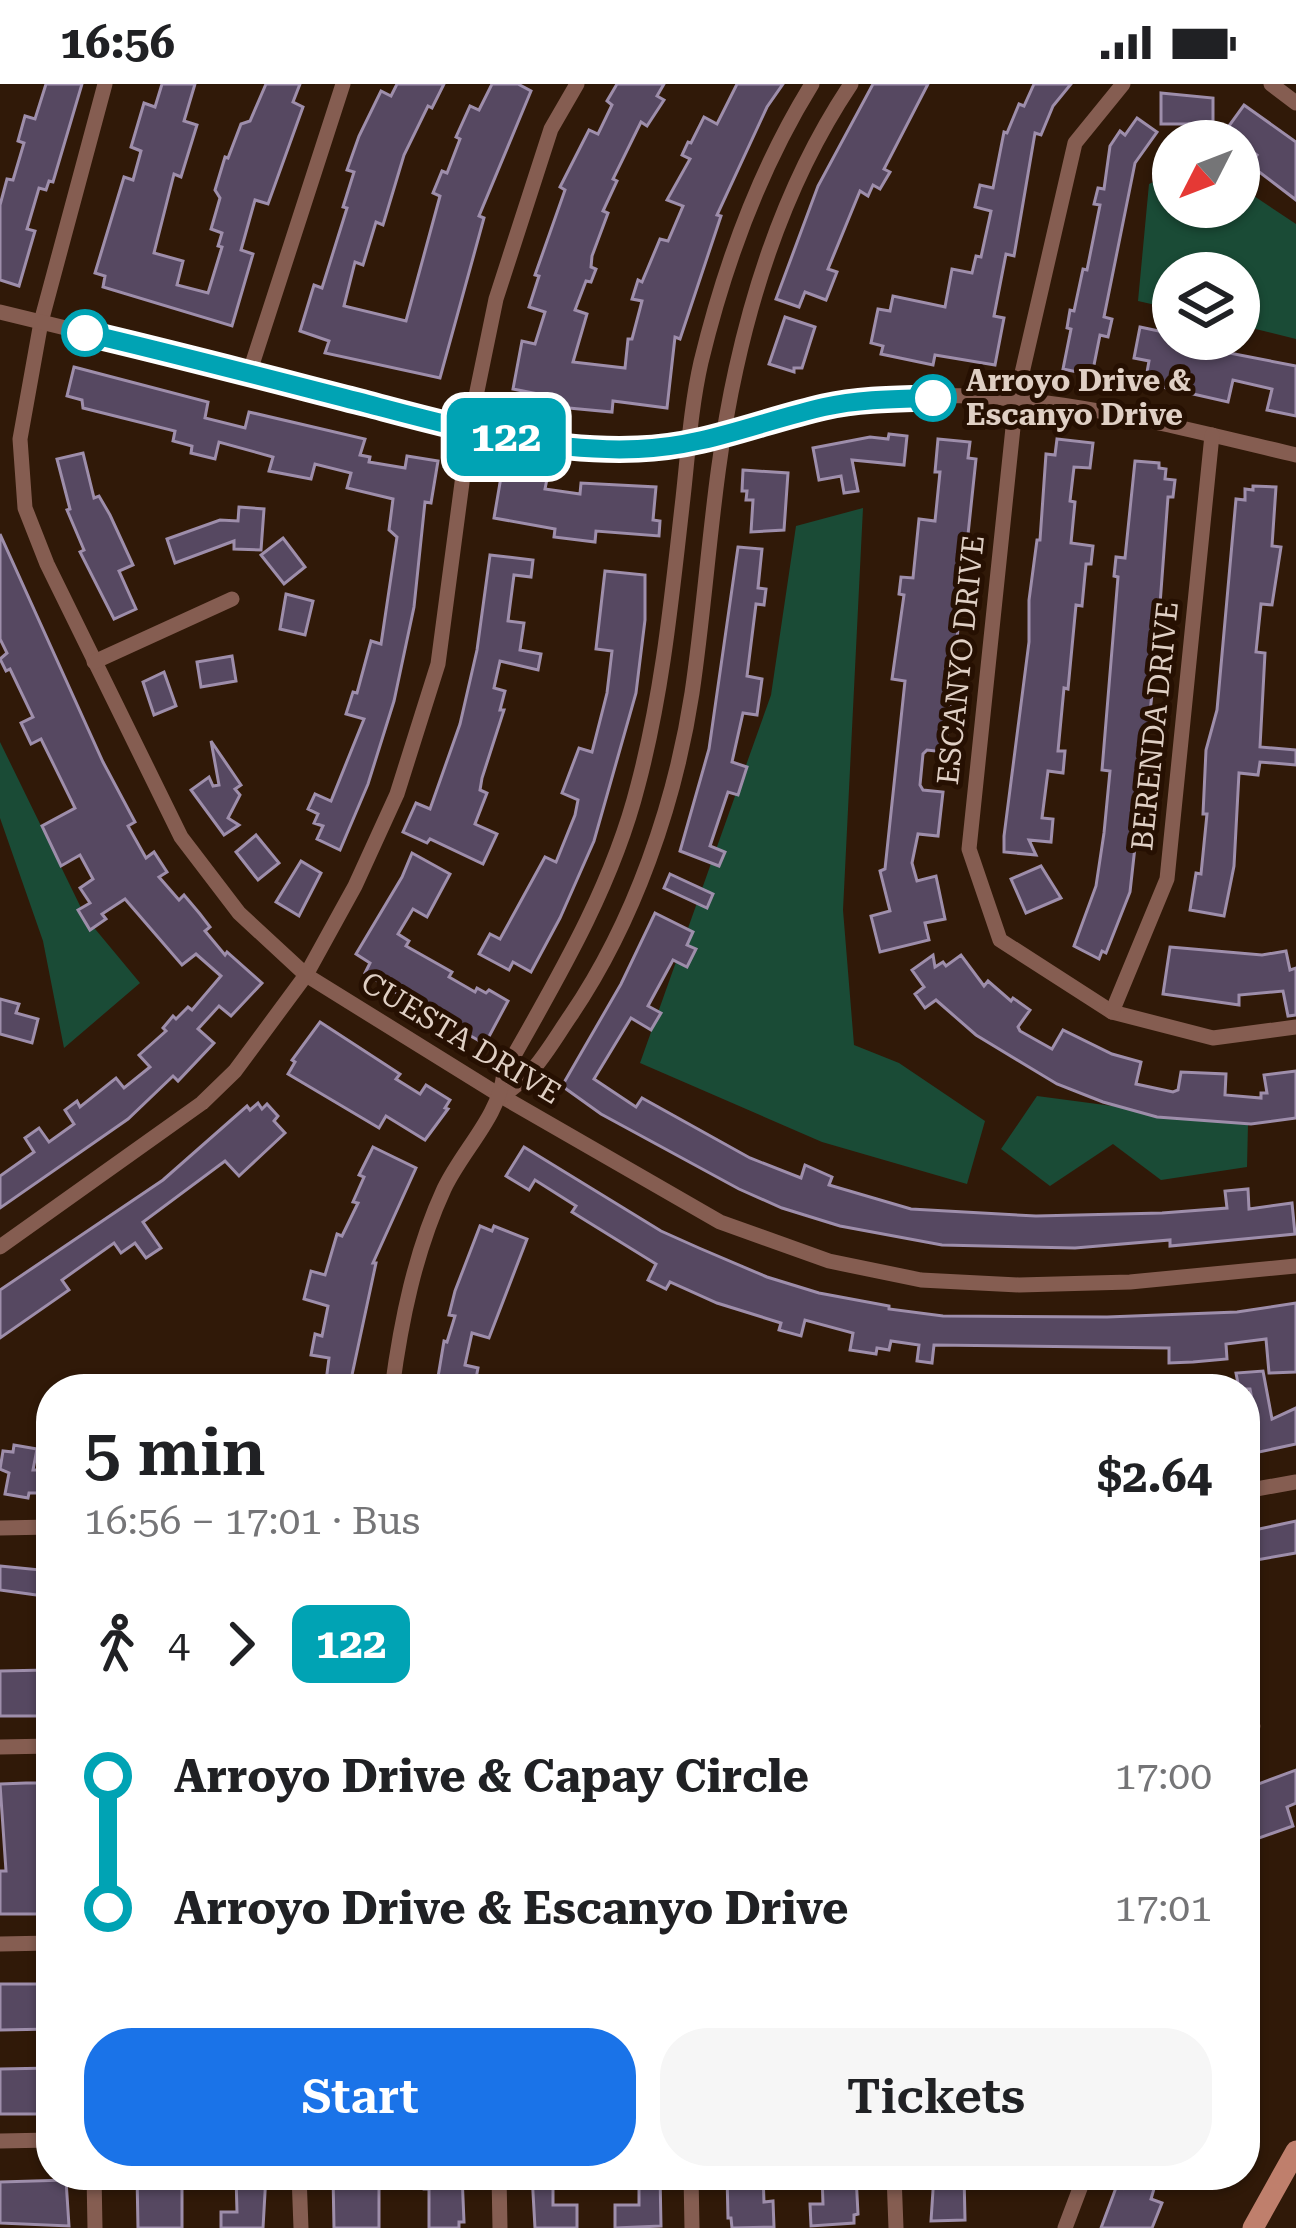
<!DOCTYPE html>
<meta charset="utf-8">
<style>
body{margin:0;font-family:"Roboto Serif",serif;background:#f6f6f6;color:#202124;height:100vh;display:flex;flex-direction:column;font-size:45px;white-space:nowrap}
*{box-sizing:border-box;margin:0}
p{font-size:39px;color:#757577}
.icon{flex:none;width:66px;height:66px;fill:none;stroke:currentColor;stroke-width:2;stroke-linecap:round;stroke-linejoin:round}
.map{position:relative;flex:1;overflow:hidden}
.drawer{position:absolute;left:36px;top:1290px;width:1224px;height:816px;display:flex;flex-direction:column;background:#fff;border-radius:48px;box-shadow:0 3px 9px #0004}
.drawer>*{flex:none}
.badge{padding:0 24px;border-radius:18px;font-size:42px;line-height:78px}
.needle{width:78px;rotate:228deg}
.buttons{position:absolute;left:1152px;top:36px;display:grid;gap:24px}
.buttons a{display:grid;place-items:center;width:108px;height:108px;border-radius:50%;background:#fff;box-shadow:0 3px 9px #0004;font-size:60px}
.map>.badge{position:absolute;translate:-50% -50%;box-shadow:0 0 0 6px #fff}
.legs{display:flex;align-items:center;gap:18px;height:132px;padding:0 48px;font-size:39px}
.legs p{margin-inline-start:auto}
.headline{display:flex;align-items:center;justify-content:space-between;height:204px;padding:0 48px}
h1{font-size:66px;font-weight:600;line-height:90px}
.button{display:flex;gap:24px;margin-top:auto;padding:24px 48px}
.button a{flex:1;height:138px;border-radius:48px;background:#1a73e8;color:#fff;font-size:48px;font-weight:600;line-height:138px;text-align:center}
.button a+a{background:#f6f6f6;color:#202124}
ul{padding:0 48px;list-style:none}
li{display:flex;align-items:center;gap:42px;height:132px;font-size:45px}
li i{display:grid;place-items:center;width:18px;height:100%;margin:0 15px;background:currentColor}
li i::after{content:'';width:30px;height:30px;margin:-15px;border:9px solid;border-radius:50%;background:#fff}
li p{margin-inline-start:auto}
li:first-child i{background:linear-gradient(#0000 50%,currentColor 0)}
li:last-child i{background:linear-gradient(currentColor 50%,#0000 0)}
.status{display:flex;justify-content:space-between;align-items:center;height:84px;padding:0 60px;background:#fff;direction:ltr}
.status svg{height:33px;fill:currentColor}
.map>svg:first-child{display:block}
</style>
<div class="status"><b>16:56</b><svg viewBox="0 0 49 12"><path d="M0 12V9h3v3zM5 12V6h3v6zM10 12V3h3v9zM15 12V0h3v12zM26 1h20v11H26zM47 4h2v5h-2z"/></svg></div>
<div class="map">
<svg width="1296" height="2144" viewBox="0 0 1296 2144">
<rect width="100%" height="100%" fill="#301908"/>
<g fill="#1a4b36">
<path d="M1173 89V123H1239V102L1296 140V255L1239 241V189H1173V225L1138 217 1149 100Z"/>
<path d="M863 424 843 826 854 961 899 979 985 1037 967 1100 822 1058 640 979 771 611 796 442Z"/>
<path d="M0 658 86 834 140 899 64 964 43 857 0 734Z"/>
<path d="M1037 1012 1248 1040 1247 1083 1161 1096 1113 1060 1050 1102 1001 1065Z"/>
</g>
<g fill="#564861" stroke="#9e8eab" stroke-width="3">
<path d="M46 0H82L53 98 49 97 46 106 39 104 27 145 35 147 19 202 0 196V121L7 95 13 96 24 59 18 57 25 32 35 35Z"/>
<path d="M162 0H195L184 37 197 41 181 93 174 90 154 169 183 177 177 201 208 209 222 163 218 162 222 149 211 145 220 114 215 106 225 73 228 74 241 40 250 37 266 0H300L293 18 303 23 268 120 255 116 241 166 253 170 232 242 103 203 105 192 95 189 124 93 133 96 141 67 131 63 144 19 155 23Z"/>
<path d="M397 0H444L432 24 428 22 404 71 383 141 376 138 363 181 355 178 344 222 406 237 440 112 433 109 442 87 447 89 460 55 456 53 470 22 479 26 492 0H518L531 7 479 132 484 134 440 294 325 269 329 257 300 247 314 201 322 204 347 124 343 123 354 88 347 86 359 52 381 7 391 12Z"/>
<path d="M617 0H664L657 12 664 16 647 42 641 38 613 95 617 97 603 127 608 129 592 172 591 183 596 185 591 198 586 197 575 226 587 230 573 278 625 284 628 255H632L642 217 632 215 638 196 642 198 660 155 668 157 683 122 667 116 690 75 682 71 688 58 691 59 704 33 717 40 737 0H783L767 23 717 131 721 132 680 255 675 253 667 324 613 317 612 328 536 321 538 310 513 305 522 257 535 260 545 228 529 223 539 192 535 191 565 106 560 103 589 46 598 50 612 21 607 17Z"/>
<path d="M873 0H928L884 85 890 88 880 105 873 101 868 112 860 107 828 185 837 188 826 216 805 208 799 223 776 215 818 102Z"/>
<path d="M1034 0H1071L1053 22 1041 51 1035 49 1014 172 1006 170 994 232 1004 234 995 281 935 271 933 281 881 270 883 262 871 259 878 225 890 227 893 212 945 223 952 185 972 189 976 172 981 173 991 127 975 123 980 101 993 104 1004 48 1007 49 1019 20 1024 22Z"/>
<path d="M1161 9 1213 14V40H1161Z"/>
<path d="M1244 21 1296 58V116L1250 81 1257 71 1239 57H1218Z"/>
<path d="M1137 34 1157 48 1135 79 1104 233 1112 235 1108 253 1100 251 1092 291 1063 285 1071 245 1067 244 1070 226 1074 227 1083 185 1087 186 1100 121 1094 120 1098 104 1104 105 1110 62 1120 47 1125 51Z"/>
<path d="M785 233 815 243 802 284H794V288L769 280Z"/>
<path d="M1140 243 1173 250V255H1216L1214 266 1296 282V332L1267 326 1272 305 1233 296 1228 318 1145 299 1149 277 1134 274Z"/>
<path d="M74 283 208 318 205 334 245 344 249 328 365 355 360 371 370 373 369 378 405 384 407 372 438 377 431 419 425 418 414 523 394 617 368 700 340 766 317 755 323 742 314 739 318 730 308 725 315 710 331 717 364 635 346 630 353 608 357 609 371 557 381 560 397 453 389 446 393 415 347 404 351 389 315 380 311 395 269 387 273 373 219 358 215 375 191 369 192 362 173 357 175 347 83 324 82 316 67 312Z"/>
<path d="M889 350 907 352 904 381 852 376 858 407 844 409 841 392 819 396 813 364 870 353 888 355Z"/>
<path d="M938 355 970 358 968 374 976 375 945 668 927 666 923 670 920 701 923 706 943 708 938 752 918 750 912 779 917 797 936 792 945 835 925 839 929 856 880 868 871 832 890 827 880 787 885 785 905 597 892 595 904 511 899 510 901 493 913 494 919 435 935 437 940 388H935Z"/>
<path d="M1057 355 1093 359 1090 384 1074 383 1070 417 1075 418 1071 459 1093 462 1091 480H1086L1082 522 1076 521 1068 605 1064 604 1058 667H1065L1063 689 1048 687 1042 734 1053 735 1051 758 1029 756 1036 771 1004 768V752L1029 558V516L1037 456H1040L1046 370 1055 371Z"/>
<path d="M83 369 94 414 99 412 110 431 133 481 119 487 136 525 114 535 80 468 84 466 67 426 70 425 57 375Z"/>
<path d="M1135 377 1159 379V384L1166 385 1165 395 1175 396 1173 413H1168L1156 574 1130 808 1106 869 1102 867 1099 875 1074 862 1096 802 1104 749 1110 687 1102 686 1118 493 1114 492 1116 473 1125 474Z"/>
<path d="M743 386 788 389 784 446 751 448 753 416H746L747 407H742Z"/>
<path d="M502 387 547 395 545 405 580 410 581 399 656 403 653 436 660 437 659 452 596 447 595 458 554 453 555 445 494 434Z"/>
<path d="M1253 402 1276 403 1272 462 1281 463 1272 521 1261 520 1256 568 1265 569 1260 663 1296 666V681L1260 678 1258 691 1239 689 1234 782 1224 832 1190 826 1196 789 1201 790 1207 730H1203L1206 666 1217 626 1236 415 1245 416V405L1253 406Z"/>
<path d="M239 423 264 425 261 466 234 465V457L175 479 167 455 220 436 238 437Z"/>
<path d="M0 450 103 678 135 738 128 742 146 774 154 768 167 788 159 793 179 816 184 811 200 830 210 843 205 847 225 871 227 868 262 899 231 932 219 922 198 945 214 959 178 997 173 992 128 1035 0 1124V1092L34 1068 25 1054 39 1044 49 1058 74 1040 65 1026 77 1017 80 1023 116 994 124 1004 150 983 139 971 166 947 163 944 173 932 176 935 188 923 192 926 221 892 196 870 182 881 125 815 102 830 106 835 90 846 78 826 90 819 80 804 93 795 80 771 61 782 42 742 75 724 41 655 31 660 21 639 33 633 10 585 6 587 0 575 7 569 0 555Z"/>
<path d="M283 454 305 483 284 500 261 471Z"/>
<path d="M738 463 762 465 758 504 766 505 764 521 756 520 747 592 762 595 757 631 743 629 732 678 747 683 738 711 728 708 710 762 725 768 719 782 680 767 709 665Z"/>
<path d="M490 471 533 476 531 493 514 491 508 537 524 539 520 566 541 570 538 586 500 577 494 604 505 607 500 626H504L482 694 480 706 487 709 475 740 497 750 483 780 430 755 427 759 403 748 416 719 430 725 460 640 477 566Z"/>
<path d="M605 487 645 491V536L636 609 594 757 560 834 531 888 513 878 509 886 479 870 490 850 500 855 545 773 556 778 575 731 578 716 562 709 579 664 592 668 607 609 612 567 596 565Z"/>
<path d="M286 510 313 517 305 551 280 545Z"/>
<path d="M232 572 236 597 201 603 197 578Z"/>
<path d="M164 588 176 622 154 631 143 598Z"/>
<path d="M211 657 241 701 235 705 240 711 228 734 239 741 224 751 191 706 209 693 213 702 219 701Z"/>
<path d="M256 751 279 779 258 796 236 768Z"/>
<path d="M412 769 450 790 427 833 413 825 398 850 409 857 406 862 452 888 449 893 475 908 477 904 486 909 489 906 508 917 485 960 449 940 452 934 423 918 419 923 365 889 370 879 356 870 402 793Z"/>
<path d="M301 777 321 789 299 832 276 818Z"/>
<path d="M1041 782 1061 814 1026 829 1011 795Z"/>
<path d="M670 790 713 810 707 824 664 804Z"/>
<path d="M655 829 693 848 687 861 696 865 687 883 673 876 648 922 661 929 651 946 631 934 594 995 636 1023 642 1014 750 1074 801 1094 805 1081 832 1093 829 1101 911 1125 1036 1132 1162 1129 1227 1124 1225 1107 1248 1105 1249 1125 1292 1119 1295 1150 1170 1162V1156L1075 1164 942 1161 840 1142 782 1124 739 1105 601 1030 562 1002 621 900Z"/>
<path d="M1170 863 1262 871 1286 867 1290 886 1296 884V931L1288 932 1283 907 1239 911V921L1163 910Z"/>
<path d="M933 871 935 883 943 878 946 882 961 871 984 902 988 897 1011 917 1013 914 1030 926 1018 943 1020 947 1052 965 1063 946 1112 970 1141 978 1136 1000 1173 1008 1178 1006 1181 988 1226 990 1225 1011 1261 1014V1009H1267L1264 991 1296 987V1034L1251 1040 1157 1033 1103 1018 1057 1000 976 951 936 916 925 924 915 910 924 903 912 886Z"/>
<path d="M0 915 19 920 16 929 38 935 32 959 0 950Z"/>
<path d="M320 938 400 990 396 995 420 1010 426 1001 450 1016 445 1024 448 1025 425 1056 386 1032 379 1044 288 990 295 978 292 976Z"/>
<path d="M258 1019 262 1025 267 1020 278 1032 274 1037 285 1049 239 1092 225 1077 143 1138 161 1164 146 1174 135 1159 121 1169 114 1159 62 1196 69 1206 0 1254V1206L163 1096 247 1022 250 1026Z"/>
<path d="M373 1063 416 1084 373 1179H376L349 1305H325L329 1274 311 1271 315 1250 322 1252 328 1222 304 1215 311 1187 325 1191 337 1150 342 1152 358 1119 353 1118 364 1093 359 1091Z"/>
<path d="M524 1063 661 1147 699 1164 767 1193 819 1209 889 1222V1225L943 1232 1107 1233 1237 1228 1296 1219V1288L1269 1289 1266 1255 1226 1260 1227 1275 1193 1278 1169 1279V1264L934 1261 932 1279 917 1277 919 1261 891 1257 889 1266 877 1264 876 1270 850 1266 853 1249 805 1236 801 1252 779 1246 781 1239 717 1219 670 1198 666 1205 648 1196 656 1180 572 1128 576 1122 535 1096 529 1106 506 1092Z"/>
<path d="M480 1142 492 1147 494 1142 527 1155 489 1254 472 1249 465 1281 478 1284 475 1300 462 1297 461 1305H436L444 1257 447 1258 455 1232 449 1231 455 1207Z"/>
<path d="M1263 1287 1272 1335 1296 1324V1360L1245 1371V1339L1256 1336 1250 1305H1239L1236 1289Z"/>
<path d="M14 1361 37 1365 33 1386H51V1409H29L28 1414 5 1410 9 1389 0 1385 3 1367 13 1368Z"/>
<path d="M1296 1437V1469L1245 1478V1448Z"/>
<path d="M0 1482 51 1487V1513L0 1506Z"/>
<path d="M46 1586 51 1632H0V1587Z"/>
<path d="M1296 1686V1719L1287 1723 1293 1742 1245 1759V1705Z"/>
<path d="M26 1699H51V1830H0V1787H6L0 1700Z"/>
<path d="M0 1900H51V1945L0 1946Z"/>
<path d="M51 1984V2030H0V1985Z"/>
<path d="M137 2091H182V2144H138Z"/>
<path d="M236 2091H266L263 2144H221V2128H237Z"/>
<path d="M333 2091H379V2144H334Z"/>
<path d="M423 2091H462L464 2138H459V2144H429V2105H424Z"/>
<path d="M532 2091H553V2121H577V2144H535Z"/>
<path d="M639 2091H660L661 2142 615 2144V2121H639Z"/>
<path d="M727 2091H763L764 2118 773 2117 774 2143 732 2144 731 2134H728Z"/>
<path d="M822 2091H856L858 2130 854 2131V2139L811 2142 810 2120H823Z"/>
<path d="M934 2091H964L965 2136 931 2137Z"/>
<path d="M1126 2091H1158L1151 2115 1162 2119 1152 2144H1101L1117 2101 1123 2104Z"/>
<path d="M66 2096 69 2142 0 2139V2098Z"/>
</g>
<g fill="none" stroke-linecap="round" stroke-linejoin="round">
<g stroke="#855d51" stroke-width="15">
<path d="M105 0 41 238 20 355 25 424 47 480 181 753 239 829 306 891 501 1012 720 1138 829 1177 921 1196 1019 1201 1130 1198 1296 1182"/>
<path d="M1123 0 1075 59 1016 315 969 765 1000 856 1112 928 1213 954 1296 943"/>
<path d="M1271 0 1296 19"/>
<path d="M0 228C112 255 223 283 334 312 416 333 498 358 582 364 644 368 702 358 761 343 797 333 830 321 867 316 1012 298 1156 338 1296 371"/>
<path d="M249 290 343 0"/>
<path d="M94 578 232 515"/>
<path d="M1112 928 1167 795 1212 351"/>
<path d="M501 1012C535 992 549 963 571 931 634 838 675 720 692 609 708 501 712 392 736 285 758 185 794 85 851 0"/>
<path d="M0 1163 202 1019 235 987 306 891 355 802 397 710 438 580 469 346 496 215 551 45 577 0"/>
<path d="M392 1305C401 1237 415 1168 444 1105 463 1065 499 1033 504 989 556 897 612 804 638 701 663 607 672 510 683 414 688 369 691 322 701 278 724 183 760 84 812 0"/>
<path d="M1245 1407 1296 1398"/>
<path d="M0 1444 51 1443"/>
<path d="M1245 1642H1253"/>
<path d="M0 1663 51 1662"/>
<path d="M0 1860 51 1859"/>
<path d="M0 2057 51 2056"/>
<path d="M94 2091 95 2144"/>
<path d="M299 2091 301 2144"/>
<path d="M499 2091 500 2144"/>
<path d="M691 2091 692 2144"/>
<path d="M894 2091 896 2144"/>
<path d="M1065 2144 1085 2091"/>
</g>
<path stroke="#bf7f6c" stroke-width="21" d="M1253 2144 1296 2067"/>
</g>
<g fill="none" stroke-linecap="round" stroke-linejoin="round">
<defs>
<path id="line-1" d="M85 249C179 271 274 296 368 320 455 343 546 369 638 365 703 363 762 337 824 323 860 315 896 315 933 314"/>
</defs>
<use href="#line-1" stroke="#fff" stroke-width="27"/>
<use href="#line-1" stroke="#00a3b4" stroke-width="18"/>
</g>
<g fill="#fff" stroke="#00a3b4" stroke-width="6">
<circle cx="85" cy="249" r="21"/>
<circle cx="933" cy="314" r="21"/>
</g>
<g text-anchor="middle" stroke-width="10" stroke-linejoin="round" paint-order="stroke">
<g font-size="30" font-weight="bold" fill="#dfcfc4" stroke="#261002" text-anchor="start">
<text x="966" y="307">Arroyo Drive &amp;<tspan x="966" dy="34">Escanyo Drive</tspan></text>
</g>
<g font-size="30" fill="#dfcfc4" stroke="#261002">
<text transform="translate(961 576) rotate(-84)" y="10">ESCANYO DRIVE</text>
<text transform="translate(1155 642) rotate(-84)" y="10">BERENDA DRIVE</text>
<text transform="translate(461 954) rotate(31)" y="10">CUESTA DRIVE</text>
</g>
</g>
</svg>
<div class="buttons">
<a><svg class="needle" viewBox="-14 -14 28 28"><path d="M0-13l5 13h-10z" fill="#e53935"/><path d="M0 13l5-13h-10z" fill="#757577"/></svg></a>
<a><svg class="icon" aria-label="layers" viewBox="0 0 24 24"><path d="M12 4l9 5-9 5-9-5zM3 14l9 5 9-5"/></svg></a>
</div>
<b class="badge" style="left:506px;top:353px;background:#00a3b4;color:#fff">122</b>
<section class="drawer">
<div class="headline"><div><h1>5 min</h1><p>16:56 – 17:01 · Bus</p></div><b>$2.64</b></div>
<div class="legs"><svg class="icon" aria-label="walk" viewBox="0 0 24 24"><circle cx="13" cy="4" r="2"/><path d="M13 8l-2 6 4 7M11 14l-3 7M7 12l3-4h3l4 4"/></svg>4<svg class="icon" aria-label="forward" viewBox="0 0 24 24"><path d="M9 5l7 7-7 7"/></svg><b class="badge" style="background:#00a3b4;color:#fff">122</b></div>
<ul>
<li><i style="color:#00a3b4"></i><b>Arroyo Drive &amp; Capay Circle</b><p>17:00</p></li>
<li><i style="color:#00a3b4"></i><b>Arroyo Drive &amp; Escanyo Drive</b><p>17:01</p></li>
</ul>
<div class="button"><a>Start</a><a>Tickets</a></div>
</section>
</div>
